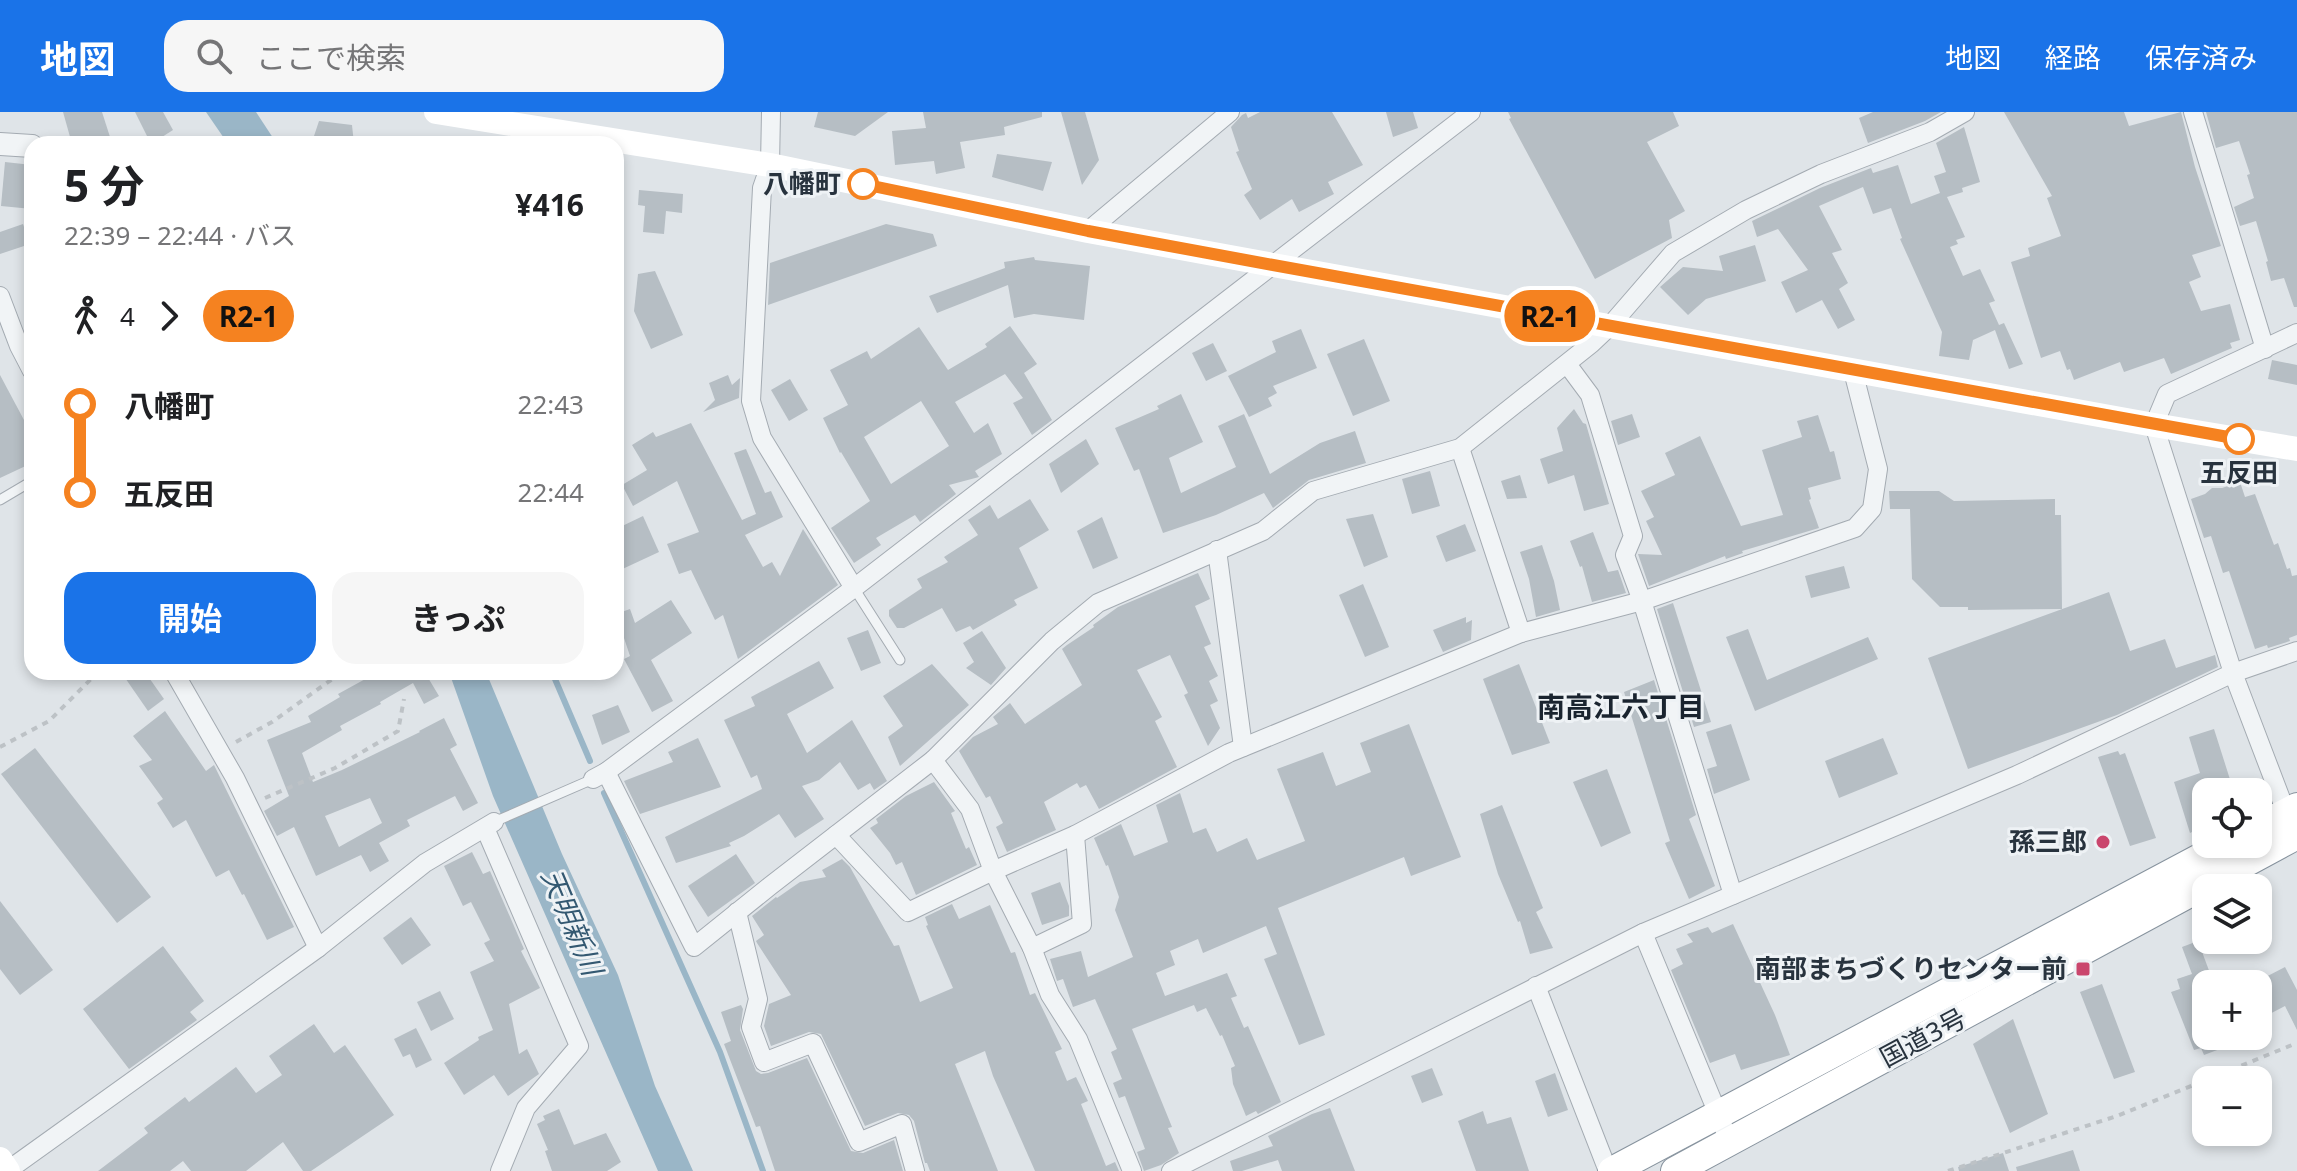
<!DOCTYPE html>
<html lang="ja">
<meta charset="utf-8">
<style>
body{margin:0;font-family:"Noto Sans","Noto Sans JP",sans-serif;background:#f6f6f6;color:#202124;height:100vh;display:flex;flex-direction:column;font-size:30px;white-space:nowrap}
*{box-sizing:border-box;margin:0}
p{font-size:26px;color:#757577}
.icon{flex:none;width:44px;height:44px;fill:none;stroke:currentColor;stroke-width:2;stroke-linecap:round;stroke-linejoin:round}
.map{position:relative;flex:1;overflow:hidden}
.side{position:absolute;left:24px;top:24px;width:600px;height:544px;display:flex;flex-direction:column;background:#fff;border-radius:24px;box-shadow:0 4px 12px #0003}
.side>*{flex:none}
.badge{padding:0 16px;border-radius:26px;font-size:28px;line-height:52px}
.tools{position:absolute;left:2192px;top:666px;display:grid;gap:16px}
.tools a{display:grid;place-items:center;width:80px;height:80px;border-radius:16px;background:#fff;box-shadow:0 4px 12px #0003;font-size:40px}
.map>.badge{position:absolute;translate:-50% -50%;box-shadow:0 0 0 4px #fff}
.legs{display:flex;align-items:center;gap:12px;height:88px;padding:0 40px;font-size:26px}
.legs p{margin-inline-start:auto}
.headline{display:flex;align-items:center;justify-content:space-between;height:136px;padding:0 40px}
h1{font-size:44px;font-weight:700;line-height:60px}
.button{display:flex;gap:16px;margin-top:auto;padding:16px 40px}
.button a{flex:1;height:92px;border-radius:24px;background:#1a73e8;color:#fff;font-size:32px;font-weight:700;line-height:92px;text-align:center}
.button a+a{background:#f6f6f6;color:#202124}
ul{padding:0 40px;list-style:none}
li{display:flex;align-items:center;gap:28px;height:88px;font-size:30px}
li i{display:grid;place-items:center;width:12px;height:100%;margin:0 10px;background:currentColor}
li i::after{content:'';width:20px;height:20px;margin:-10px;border:6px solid;border-radius:50%;background:#fff}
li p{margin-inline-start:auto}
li:first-child i{background:linear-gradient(#0000 50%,currentColor 0)}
li:last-child i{background:linear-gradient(currentColor 50%,#0000 0)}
header{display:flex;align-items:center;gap:48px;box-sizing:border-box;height:112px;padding:0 40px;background:#1a73e8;color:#fff}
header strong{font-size:38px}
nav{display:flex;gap:44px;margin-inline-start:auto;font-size:28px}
.search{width:560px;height:72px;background:#f6f6f6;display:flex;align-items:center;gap:20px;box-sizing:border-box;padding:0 28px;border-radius:24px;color:#757577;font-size:30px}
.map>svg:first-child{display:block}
</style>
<header>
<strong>地図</strong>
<div class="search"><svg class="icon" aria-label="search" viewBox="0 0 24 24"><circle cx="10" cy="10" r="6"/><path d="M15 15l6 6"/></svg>ここで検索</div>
<nav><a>地図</a><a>経路</a><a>保存済み</a></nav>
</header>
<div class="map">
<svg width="2297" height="1059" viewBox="0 0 2297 1059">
<rect width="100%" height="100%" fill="#dfe4e8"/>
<g fill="#9ab6c7">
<path d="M206 0H256L277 32H228Z"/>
<path d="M449 560H486L562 742 618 863 655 974 693 1059H658L493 684Z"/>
</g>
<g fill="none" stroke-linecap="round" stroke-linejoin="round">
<g stroke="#9ab6c7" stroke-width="6">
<path d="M552 560 590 649"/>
<path d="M604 681 720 940 763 1059"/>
</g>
</g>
<g fill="#b6bec4" fill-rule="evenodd">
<path d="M63 0H102L110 25 87 32H72Z"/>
<path d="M135 0H163L173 18 151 32Z"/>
<path d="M818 0H888L855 24 814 15Z"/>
<path d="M923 0H1042V5L1004 15 1005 23 960 30 965 56 936 62 934 49 895 53 892 19 926 16Z"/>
<path d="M1061 0H1085L1099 48 1082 73Z"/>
<path d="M1260 0H1332L1363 53 1328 70 1334 82 1299 100 1292 87 1260 108 1244 83 1252 77 1236 40 1239 39 1231 15 1242 3 1246 1 1248 6Z"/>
<path d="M1386 0H1413L1418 16 1393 25Z"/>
<path d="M1508 0H1673L1679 14 1647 30 1685 99 1669 108 1672 126 1595 167 1509 7 1511 6Z"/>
<path d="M1873 0H1941L1925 9 1868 31 1859 6Z"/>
<path d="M2004 0H2124L2129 14 2181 0 2195 55 2221 134 2192 143 2201 165 2189 170 2201 199 2230 192 2240 228 2230 231 2232 236 2171 262 2164 246 2124 260 2120 250 2074 268 2070 257 2067 258 2060 239 2041 246 2011 150 2030 144 2028 136 2061 124 2047 86 2052 84Z"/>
<path d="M2206 0H2297V195H2294L2284 166 2271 169 2266 150 2268 149 2256 109 2240 114 2234 95 2254 86 2247 63 2250 62 2239 29 2216 36Z"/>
<path d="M319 9 352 13 354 32 314 24Z"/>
<path d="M1964 15 1980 70 1962 76 1963 80 1947 85 1965 125 1956 128 1958 132 1950 135 1963 164 1980 157 1995 189 1989 191 1999 213 2004 211 2023 252 2009 257 1995 218 1973 228 1969 248 1939 244 1942 220 1900 127 1902 126 1891 96 1873 102 1863 75 1819 94 1842 138 1832 141 1848 171 1839 177 1855 208 1838 217 1822 188 1796 201 1781 170 1808 158 1778 117 1757 125 1752 109 1820 76 1871 56 1873 61 1898 53 1911 92 1940 81 1934 64 1946 60 1936 31Z"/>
<path d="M997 42 1052 50 1043 79 992 65Z"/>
<path d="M5 50 32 53V97L1 94Z"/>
<path d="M639 78 683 82 682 101 666 99 664 122 643 120 645 94 638 93Z"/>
<path d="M23 112 30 132 0 142V120Z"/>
<path d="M886 112 933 122 937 134 768 193 770 151Z"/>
<path d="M1755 133 1766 169 1706 187 1688 203 1660 175 1683 155 1723 159 1719 144Z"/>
<path d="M1034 145 1035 148 1090 154 1084 208 1034 202 1014 206 1008 173 937 201 929 184 1005 156 1004 150Z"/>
<path d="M655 159 683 223 651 237 634 199 638 162Z"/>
<path d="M1010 214 1037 252 1024 261 1052 308 1032 323 1013 291 1023 286 1005 262 955 290 974 321 988 311 1002 342 975 359 979 365 949 373 956 382 920 410 915 403 876 426 881 433 854 451 831 416 870 389 841 340 840 341 823 306 848 293 830 258 867 239 871 247 919 215 948 258 987 235 985 232ZM921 289 949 334 891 372 864 325Z"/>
<path d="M1301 217 1317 256 1273 274 1277 281 1268 286 1272 294 1249 305 1228 264 1276 240 1272 229Z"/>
<path d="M1364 227 1390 289 1353 304 1327 242Z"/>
<path d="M1213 231 1227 259 1206 269 1192 241Z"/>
<path d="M2272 248 2297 253V273L2268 267Z"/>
<path d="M0 263 32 323V351L0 366Z"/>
<path d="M728 263 732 273 740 266 739 286 703 300 715 288 709 271Z"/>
<path d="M790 267 808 298 789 309 771 278Z"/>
<path d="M1181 282 1203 330 1169 346 1181 381 1236 355 1218 314 1244 302 1270 362 1320 331 1355 319 1366 351 1309 368 1273 396 1264 381 1216 403 1163 421 1139 357 1134 359 1115 316 1159 297 1157 294Z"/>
<path d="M1574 297 1583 311 1586 312 1609 392 1584 399 1574 363 1548 372 1540 347 1563 339 1557 316Z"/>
<path d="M1632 302 1640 325 1618 333 1611 309Z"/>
<path d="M1818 303 1830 340 1834 339 1841 367 1808 376 1811 387 1809 388 1819 416 1742 439 1743 441 1726 447 1725 444 1649 474 1638 442 1662 443 1646 409 1654 405 1641 379 1675 363 1665 341 1700 324 1741 414 1783 403 1762 338 1802 325 1797 309Z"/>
<path d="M691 311 742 408 756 402 734 341 746 337 765 381 771 379 783 405 745 423 763 455 772 450 780 464 803 417 838 473 738 547 723 503 715 508 691 458 679 462 667 432 699 420 677 369 633 394 622 373 647 358 632 333 653 320 656 325Z"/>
<path d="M1086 327 1099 352 1061 381 1049 352Z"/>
<path d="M1430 359 1440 394 1412 402 1402 367Z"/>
<path d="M1520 363 1527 386 1507 387 1501 369Z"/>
<path d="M2240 370 2245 385 2255 382 2274 433 2278 431 2287 457 2290 456 2292 464 2297 463V523L2289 526 2290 529 2268 536 2267 533 2255 537 2229 459 2223 461 2211 424 2204 426 2191 387 2205 382 2212 376H2222Z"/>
<path d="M1889 379H1939L1954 389 2055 387V403H2061L2062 497 1968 498V495H1940L1912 467 1910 397H1890Z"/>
<path d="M1030 387 1049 418 1019 436 1038 476 1014 488 1017 493 973 518 970 514 956 520 942 496 904 516H897L889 504V498L922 476 917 467 948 450 944 445 978 423 968 408 990 393 998 407Z"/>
<path d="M1373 402 1388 445 1364 455 1346 407Z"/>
<path d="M643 404 659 440 616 460V417Z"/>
<path d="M1102 405 1118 446 1093 457 1077 419Z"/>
<path d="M1465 412 1476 439 1446 450 1436 424Z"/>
<path d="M1593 420 1608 460 1618 458 1626 481 1592 490 1582 454 1580 455 1570 429Z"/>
<path d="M1542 433 1554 469 1560 498 1536 505 1529 467 1520 440Z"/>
<path d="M1844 454 1850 476 1811 486 1805 464Z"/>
<path d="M1198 461 1210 487 1195 494 1211 532 1204 535 1218 564 1209 569 1218 589 1210 593 1220 616 1208 634 1184 583 1188 581 1170 543 1137 558 1162 605 1155 609 1177 655 1099 697 1086 673 1080 676 1077 671 1044 690 1056 718 1007 740 996 715 1003 711 990 684 986 686 959 639 973 625 998 612 993 605 1010 591 1025 612 1082 573 1062 537 1067 533 1094 515 1093 513 1118 495Z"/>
<path d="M1363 472 1389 535 1365 545 1339 483Z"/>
<path d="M2109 480 2130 539 2165 527 2176 556 2215 543 2218 555 2117 603 1968 657 1928 546Z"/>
<path d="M671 488 692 521 651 548 673 589 652 600 624 547 630 544 616 502 630 497 635 511Z"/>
<path d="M1673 491 1711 610 1694 615 1657 497Z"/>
<path d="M1466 505V511L1472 508 1471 528 1443 540 1433 518Z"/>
<path d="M1748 517 1767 568 1868 525 1878 547 1755 599 1726 525Z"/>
<path d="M868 518 881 551 861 559 847 526Z"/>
<path d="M982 519 1006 556 991 573 966 556 974 550 963 531Z"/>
<path d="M819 549 834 576 787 602 807 641 852 608 887 669 874 678 870 671 858 678 840 650 819 668 802 674 824 707 795 726 779 702 744 724 729 731 731 734 676 751 665 725 762 677 757 663 751 666 724 608 755 594 751 585Z"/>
<path d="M932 552 969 593 900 654 888 625 903 614 883 584Z"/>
<path d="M1519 552 1550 631 1512 643 1483 567Z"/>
<path d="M121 560H145L164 587 148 599Z"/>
<path d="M378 560H434L427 564 439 584 424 592 413 571 380 590 381 592 340 614 342 618 302 641 313 670 342 658 420 620 419 619 444 606 457 633 450 637 478 691 463 699 455 684 407 708 410 714 379 731 389 749 370 760 361 743 316 764 294 715 277 724 264 699 289 684 267 628 311 610 308 604 340 585 338 582ZM370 686 382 711 339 735 325 704Z"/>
<path d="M1654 568 1696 703 1689 707 1715 774 1689 787 1665 731 1670 729 1624 580Z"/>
<path d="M618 593 630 620 602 633 592 603Z"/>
<path d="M165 599 206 659 214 653 294 815 267 828 244 782 242 783 229 758 216 765 186 708 173 716 157 691 163 687 139 654 152 648 133 624Z"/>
<path d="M1409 612 1461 745 1411 764 1404 745 1278 796 1325 923 1299 933 1264 847 1277 842 1266 814 1203 841 1198 827 1170 839 1175 853 1156 861 1165 884 1227 861 1237 884 1231 886 1244 916 1248 914 1281 990 1258 1002 1256 999 1246 1004 1233 972 1231 956 1235 954 1222 923 1220 924 1206 896 1197 900 1194 893 1132 917 1172 1015 1168 1016 1179 1041 1161 1053 1144 1059 1137 1040 1145 1037 1125 984 1119 986 1113 971 1122 967 1111 940 1117 937 1095 887 1073 895 1063 867 1057 869 1050 847 1081 839 1088 865 1133 845 1115 798 1119 785 1108 753 1106 754 1094 726 1121 712 1134 744 1168 730 1156 693 1180 681 1193 721 1206 716 1217 740 1247 726 1257 748 1305 729 1277 657 1323 640 1336 674 1371 660 1360 631Z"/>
<path d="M1731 612 1750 668 1714 682 1707 657 1717 654 1706 620Z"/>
<path d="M2214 617 2234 680H2206V723L2196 728 2194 719 2190 721 2174 670 2200 661 2189 625Z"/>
<path d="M698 626 721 675 640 702 624 669 673 650 668 640Z"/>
<path d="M1883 626 1898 662 1839 686 1825 649Z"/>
<path d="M35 636 151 785 117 811 1 662Z"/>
<path d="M2118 639 2120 643 2125 641 2156 726 2130 734 2098 645Z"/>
<path d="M1607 657 1631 721 1601 735 1573 670Z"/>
<path d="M934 670 955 699 951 701 966 737 969 735 977 753 916 783 902 750 896 753 890 741 870 716 878 711 876 707 906 684Z"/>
<path d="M1502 693 1543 796 1536 800 1553 836 1530 842 1520 809 1518 810 1498 762 1480 702Z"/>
<path d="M472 740 483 762 490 759 524 837 521 839 540 876 509 892 519 942 527 937 539 962 508 984 494 963 464 983 444 951 479 928 478 925 493 918 470 860 494 849 484 831 490 828 471 790 463 794 444 754Z"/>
<path d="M736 742 755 771 708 805 688 774Z"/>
<path d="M842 747 850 755 894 834 899 833 920 890 953 876 926 814 928 813 925 805 952 792 959 807 990 793 1011 841 1015 840 1030 883 1035 881 1062 937 1055 940 1067 969 1076 965 1088 989 1081 992 1106 1054 1115 1050 1119 1059H1035L993 964 985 939 955 952 998 1059H930L927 1051H925L914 1009 909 1003 898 1001 865 1014 821 922 809 920 771 934 764 914 769 892 791 883 757 831 756 829 764 823 752 804 776 785 777 786 800 770 826 765 822 758Z"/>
<path d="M1060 770 1069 794V804L1042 813 1031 781Z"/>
<path d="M0 789 53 858 20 883 0 857Z"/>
<path d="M411 805 431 833 402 853 383 826Z"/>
<path d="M1733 812 1775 903 1790 943 1741 958 1735 942 1710 951 1671 858 1683 852 1676 837 1693 830 1687 822 1708 815 1712 821Z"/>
<path d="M2198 829 2214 872H2206V924L2249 926 2204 943 2201 936 2194 938 2171 880 2180 877 2177 867 2192 862 2182 835Z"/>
<path d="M163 834 204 889 190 900 197 908 129 957 83 897Z"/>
<path d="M2285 855 2297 878V918L2285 894 2258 908V869Z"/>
<path d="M2102 872 2135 960 2114 967 2080 880Z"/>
<path d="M440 879 454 907 431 919 417 890Z"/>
<path d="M741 893 743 897 740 918 756 959 761 962 768 961 807 946 851 1039 863 1041 894 1028 903 1059H775L760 1014 756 1015 724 932 731 929 721 900Z"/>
<path d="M2013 907 2048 1002 2010 1021 1973 932Z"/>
<path d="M314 912 334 941 345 933 394 1003 311 1059H303L283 1030 246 1059H191L183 1049 170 1059H98L148 1021 144 1016 185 985 189 990 236 955 256 981 282 963 269 944Z"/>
<path d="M416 916 432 948 416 956 410 942 403 945 394 927Z"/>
<path d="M1432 956 1443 983 1422 991 1411 964Z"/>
<path d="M1555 961 1568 998 1548 1005 1535 969Z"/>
<path d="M1330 996 1355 1059H1282L1278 1048 1242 1059H1233L1230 1049 1273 1034 1268 1024 1312 1002Z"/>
<path d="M559 997 574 1033 606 1021 621 1050 607 1059H552L545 1039 548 1038 537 1012 545 1008 543 1004Z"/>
<path d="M1483 999 1487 1012 1511 1005 1529 1059H1476L1458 1009Z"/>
<path d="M2073 1038 2080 1059H2017L2016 1055Z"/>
<path d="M2003 1041 2009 1059H1959L1958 1055Z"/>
</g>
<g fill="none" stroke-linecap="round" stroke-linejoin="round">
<defs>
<g id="service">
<path d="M0 388 32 369"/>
<path d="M854 476 900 548"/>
<path d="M494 710 593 667"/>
</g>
<g id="minor">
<path d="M771 0 770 53 762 76 751 289 762 326 854 476"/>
<path d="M2193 0 2265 237"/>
<path d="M1088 119 1230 0"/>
<path d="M0 184 19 234 32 259"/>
<path d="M1567 252 1590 283 1633 424 1625 443 1642 489 1733 783"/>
<path d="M1460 336 1521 521"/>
<path d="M1217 438 1243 635"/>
<path d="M174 560 235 666 318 836"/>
<path d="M933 648 970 697 993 759 1032 836 1050 883 1078 927 1132 1059"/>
<path d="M606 660 694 835 770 774 933 648 1052 529 1098 491 1263 419 1313 379 1460 336 1591 232 1609 215 1673 141 1746 98 1821 62 1930 20 1965 0"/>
<path d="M593 667 606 660 854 476 1471 0"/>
<path d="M2291 709 2286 700 2233 561 2154 313 2167 282 2297 221"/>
<path d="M485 716 579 934 526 996 500 1059"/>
<path d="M836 723 908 800 993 759 1075 723 1229 641 1521 521 1642 489 1855 416 1872 397 1878 357 1853 259"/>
<path d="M737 800 758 887 751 915 764 950 813 931 859 1030 902 1012 915 1059"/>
<path d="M1643 821 1730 1031"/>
<path d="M1032 836 1082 812 1075 723"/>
<path d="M1536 874 1608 1059"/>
<path d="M7 1059 318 836 425 751 494 710"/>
<path d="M1171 1059 1643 821 2017 663 2233 561 2297 539"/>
</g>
<path id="tertiary" d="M0 32 32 34"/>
<g id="trunk">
<path d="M2258 715 2297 695"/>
<path d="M1612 1059 2226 732"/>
<path d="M1675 1059 2297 723"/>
</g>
</defs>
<use href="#service" stroke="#a4abb2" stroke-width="11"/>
<use href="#minor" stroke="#a4abb2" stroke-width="20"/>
<use href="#tertiary" stroke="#a4abb2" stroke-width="24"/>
<use href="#trunk" stroke="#87939e" stroke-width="30"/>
<g stroke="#bdc2c6" stroke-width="4" stroke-dasharray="6 6" stroke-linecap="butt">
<path d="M236 630 272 610 338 563 336 560"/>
<path d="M0 635 49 609 98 560"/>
<path d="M265 686 335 656 398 619 404 587"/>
<path d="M1948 1059 2117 1004 2297 931"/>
</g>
<use href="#service" stroke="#f1f4f6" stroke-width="9"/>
<use href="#minor" stroke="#f1f4f6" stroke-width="18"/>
<use href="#tertiary" stroke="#f1f4f6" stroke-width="22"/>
<g stroke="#fff" stroke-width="24">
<path d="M436 0 770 53 1088 119 1273 153 2154 313 2297 337"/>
<path d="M0 1047 8 1059"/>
</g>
<use href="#trunk" stroke="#fff" stroke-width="28"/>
</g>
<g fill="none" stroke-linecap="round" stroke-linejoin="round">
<defs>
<path id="line-1" d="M863 72 1088 119 1273 153 2239 327"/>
</defs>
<use href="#line-1" stroke="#fff" stroke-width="18"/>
<use href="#line-1" stroke="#f58220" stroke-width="12"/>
</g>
<g fill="#fff" stroke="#f58220" stroke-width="4">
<circle cx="863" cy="72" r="14"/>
<circle cx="2239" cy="327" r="14"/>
</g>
<g fill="#ca466d" stroke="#eef2f5" stroke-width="3">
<circle cx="2103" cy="730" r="8"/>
<rect x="2075" y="849" width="16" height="16" rx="4"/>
</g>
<g text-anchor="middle" stroke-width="6" stroke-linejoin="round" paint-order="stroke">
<g font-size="26" font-weight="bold" fill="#28333e" stroke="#eef2f5" text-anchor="end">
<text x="841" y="81">八幡町</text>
<text x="2239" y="370" text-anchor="middle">五反田</text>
</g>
<g font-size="26" font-weight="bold" fill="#28333e" stroke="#eef2f5" text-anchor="end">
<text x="2087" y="739">孫三郎</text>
<text x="2067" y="866">南部まちづくりセンター前</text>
</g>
<g font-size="26" fill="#28333e" stroke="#eef2f5">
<text transform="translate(1923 926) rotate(-28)" y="9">国道3号</text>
</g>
<g font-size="28" font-weight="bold" fill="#1a242f" stroke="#eef2f5">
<text x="1621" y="605">南高江六丁目</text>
</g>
<g font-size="28" font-style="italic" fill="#335871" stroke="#eef2f5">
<text transform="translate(572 810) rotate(67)" y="10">天明新川</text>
</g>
</g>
</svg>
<div class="tools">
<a><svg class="icon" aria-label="locate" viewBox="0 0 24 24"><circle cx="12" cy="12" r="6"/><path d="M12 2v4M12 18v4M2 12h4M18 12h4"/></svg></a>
<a><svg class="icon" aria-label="layers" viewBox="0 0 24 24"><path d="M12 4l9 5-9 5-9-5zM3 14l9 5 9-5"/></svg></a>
<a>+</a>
<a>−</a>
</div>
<b class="badge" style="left:1550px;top:204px;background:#f58220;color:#111">R2-1</b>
<section class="side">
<div class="headline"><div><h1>5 分</h1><p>22:39 – 22:44 · バス</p></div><b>¥416</b></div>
<div class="legs"><svg class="icon" aria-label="walk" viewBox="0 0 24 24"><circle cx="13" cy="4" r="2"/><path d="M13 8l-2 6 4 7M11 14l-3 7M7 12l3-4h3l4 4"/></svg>4<svg class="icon" aria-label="forward" viewBox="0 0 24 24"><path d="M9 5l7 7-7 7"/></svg><b class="badge" style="background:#f58220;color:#111">R2-1</b></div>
<ul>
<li><i style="color:#f58220"></i><b>八幡町</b><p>22:43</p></li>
<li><i style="color:#f58220"></i><b>五反田</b><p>22:44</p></li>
</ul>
<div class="button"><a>開始</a><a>きっぷ</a></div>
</section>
</div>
